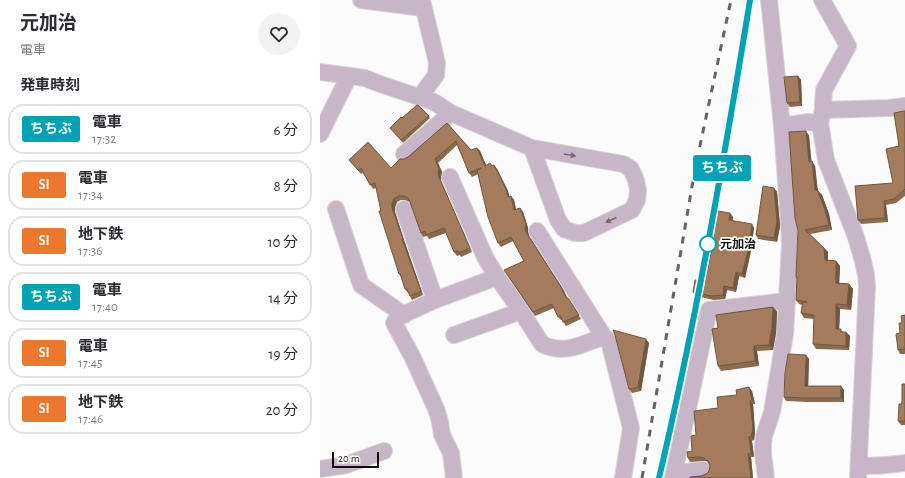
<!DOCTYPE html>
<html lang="ja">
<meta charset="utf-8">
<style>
body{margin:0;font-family:"Alegreya Sans","Noto Sans JP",sans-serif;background:#f2f2f3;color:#2b2b33;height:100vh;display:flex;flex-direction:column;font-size:15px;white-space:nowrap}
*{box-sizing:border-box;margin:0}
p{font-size:13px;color:#7c7c81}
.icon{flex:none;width:22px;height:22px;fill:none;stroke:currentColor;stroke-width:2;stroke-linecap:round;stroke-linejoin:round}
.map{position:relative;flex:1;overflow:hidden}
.side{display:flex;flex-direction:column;background:#fff;width:320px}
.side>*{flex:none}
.badge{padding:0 8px;border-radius:3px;font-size:14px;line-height:26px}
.scale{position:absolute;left:12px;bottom:10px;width:47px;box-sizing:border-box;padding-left:4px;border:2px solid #140b04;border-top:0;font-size:11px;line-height:14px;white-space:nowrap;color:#140b04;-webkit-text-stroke:3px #fff;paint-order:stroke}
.map>.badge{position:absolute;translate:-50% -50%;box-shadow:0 0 0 2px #fff}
h2{padding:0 20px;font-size:15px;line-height:36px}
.round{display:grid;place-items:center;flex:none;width:42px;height:42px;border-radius:21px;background:#f2f2f3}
.summary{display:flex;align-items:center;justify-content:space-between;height:68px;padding:0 20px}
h1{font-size:19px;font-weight:700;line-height:30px}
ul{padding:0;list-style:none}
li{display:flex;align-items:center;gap:12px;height:50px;margin:0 8px 6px;padding:0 12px;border:2px solid #e1e1e2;border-radius:16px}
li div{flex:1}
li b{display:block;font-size:15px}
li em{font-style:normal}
li .badge{min-width:44px;font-weight:700;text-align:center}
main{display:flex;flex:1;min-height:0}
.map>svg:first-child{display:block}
</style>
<main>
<section class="side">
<div class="summary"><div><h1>元加治</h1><p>電車</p></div><a class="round"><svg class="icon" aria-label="heart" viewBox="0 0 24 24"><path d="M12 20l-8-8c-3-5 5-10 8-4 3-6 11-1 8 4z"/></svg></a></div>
<h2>発車時刻</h2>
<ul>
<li><span class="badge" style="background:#00a3b4;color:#fff">ちちぶ</span><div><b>電車</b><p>17:32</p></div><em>6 分</em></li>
<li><span class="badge" style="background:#ed772d;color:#fff">SI</span><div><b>電車</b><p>17:34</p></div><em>8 分</em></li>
<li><span class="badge" style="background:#ed772d;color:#fff">SI</span><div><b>地下鉄</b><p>17:36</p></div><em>10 分</em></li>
<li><span class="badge" style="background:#00a3b4;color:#fff">ちちぶ</span><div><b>電車</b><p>17:40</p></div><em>14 分</em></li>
<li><span class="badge" style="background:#ed772d;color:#fff">SI</span><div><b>電車</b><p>17:45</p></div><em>19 分</em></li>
<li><span class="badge" style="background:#ed772d;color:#fff">SI</span><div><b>地下鉄</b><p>17:46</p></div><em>20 分</em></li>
</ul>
</section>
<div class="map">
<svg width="585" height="478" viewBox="0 0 585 478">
<rect width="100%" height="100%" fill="#fbfbfb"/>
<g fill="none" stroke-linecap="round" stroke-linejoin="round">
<defs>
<g id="minor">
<path d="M41 0 103 8"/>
<path d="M0 72 45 78 60 84 114 102 131 113 212 148 303 164 311 169 316 180 318 190 317 200 312 210 264 233H255L244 229 238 220 212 148"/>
<path d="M100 97 116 75 117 63 102 0"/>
<path d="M503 110 569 108 585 106"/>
<path d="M500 123 503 110V104L504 90 528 46 502 0"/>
<path d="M462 126 488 122 500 123 506 160 536 237 543 261 546 275 547 286 538 478"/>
<path d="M0 134 29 76"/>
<path d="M84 154 131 113"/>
<path d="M130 177 165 257 177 277 201 311 222 344C229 348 241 350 250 348 261 346 272 340 284 337L289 341 311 428 303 478"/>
<path d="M16 209 41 285 84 315"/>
<path d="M84 209 115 300 177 277"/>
<path d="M217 231 284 337"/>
<path d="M115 300 78 317 74 323 92 356 117 411 120 422 122 435 131 453 134 478"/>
<path d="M134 335 201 311"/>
<path d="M539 465C554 467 569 465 585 463"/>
<path d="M0 469 26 465 64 451"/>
<path d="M355 473 383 470"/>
<path d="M353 478 389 310 467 301"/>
<path d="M446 478 443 454V444L444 436 452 412 465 334 470 244 469 223 462 126 449 0"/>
</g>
</defs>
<use href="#minor" stroke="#d6d5d3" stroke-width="18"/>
<use href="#minor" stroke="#c7b6c7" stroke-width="16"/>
<g stroke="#69635f" stroke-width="3" stroke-dasharray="7 7" stroke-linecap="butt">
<path d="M322 478 375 169 411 0"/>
<path d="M339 478C376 320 404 160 430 0"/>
</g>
</g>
<g fill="#8b6b4f">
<path d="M478 76 481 80 482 106 470 107 467 103Z"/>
<path d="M584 111H585V196L576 203 566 205 568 222 541 224 538 220 573 183Z"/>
<path d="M109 116 110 118 83 143 70 128 82 118Z"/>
<path d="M127 123 151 150 157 148 160 151 166 165 172 166 174 165 177 169 188 191 189 197 191 196 194 200 196 210 200 208 203 212 208 228V232L209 236 244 291 247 298 250 301 261 319 246 326 242 320H241L238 317 234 308 215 316 184 270 204 261 193 241 181 247 178 243 158 174 152 177 149 173 137 145 118 163 122 172 121 176V181L152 252 141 257 140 255 137 256 134 252 126 233 109 239 107 236 103 237 101 233 90 202 85 200H81L77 202 75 207V212L85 243 103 295 92 300 90 296 89 293H88L85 289 81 277 79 274 61 211 56 188 53 189 43 173 41 174 29 160 71 168 88 157Z"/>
<path d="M486 131 489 136 491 161 495 166 498 191 502 195 509 214 512 230 490 234 508 252V260L516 261 520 266 519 283 529 284 533 289 531 310 520 309 519 329 523 332H526L530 336 529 350 496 349 493 344 494 319 484 318 481 313 482 305 479 304 476 300 477 280 476 277Z"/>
<path d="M454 188 457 192 460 226 457 242 438 239 436 235Z"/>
<path d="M413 217 412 221 434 228 431 251 425 278 419 276 416 292 407 290 405 299 394 300 375 296 373 292 385 282 391 251 390 248 395 228Z"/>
<path d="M453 307 457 312 456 333 453 350 437 351 439 366 401 371 398 366V328Z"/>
<path d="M585 315V354H580L578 350 582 323Z"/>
<path d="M329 343 321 391 312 393 309 389Z"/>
<path d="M489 359 488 386 524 390V402H487L466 401 464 397Z"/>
<path d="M585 384V425H581L578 421Z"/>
<path d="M432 391 435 404H433L435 432 434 440 432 441 434 457H431L433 478H370L381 476 386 474 389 471 390 466 389 463 386 461H382L370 462 368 458 372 451 376 435 398 408 417 395Z"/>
</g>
<g fill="#715740">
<path d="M478 76 481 80 482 106 480 102Z"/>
<path d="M486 131 489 136 492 166 489 162Z"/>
<path d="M157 148 160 151 168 170 165 166Z"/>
<path d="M115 159 118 163 122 172 121 176V181L152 252 150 248 119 177Z"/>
<path d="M492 161 495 166 498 195 495 190Z"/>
<path d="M174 165 177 169 188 191 190 201 188 197Z"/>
<path d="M454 188 457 192 460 226 457 242 454 238Z"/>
<path d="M498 191 502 195 509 214 512 230 509 225Z"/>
<path d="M191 196 194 200 197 214 194 210Z"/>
<path d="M74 199 77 202 75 207V212L85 243 83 239 72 208V203Z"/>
<path d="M564 201 566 205 568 222 565 218Z"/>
<path d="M200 208 203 212 208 228V232L209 236 244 291 249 302 206 232Z"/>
<path d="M410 213 413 217 412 224 409 220Z"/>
<path d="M432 224 434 228 431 251 425 278 422 274Z"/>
<path d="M82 239 85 243 103 295 101 291Z"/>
<path d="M504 248 508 252V265L505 260Z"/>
<path d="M516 261 520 266 519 287 516 283Z"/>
<path d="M416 272 419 276 416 292 413 288Z"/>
<path d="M529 284 533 289 531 310 527 305Z"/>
<path d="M404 286 407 290 405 299 403 295Z"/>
<path d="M516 304 520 309 519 333 516 329Z"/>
<path d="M453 307 457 312 456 333 453 350 449 345Z"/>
<path d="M526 332 530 336 529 350 526 346Z"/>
<path d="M326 339 329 343 321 391 318 387Z"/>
<path d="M434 346 437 351 439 366 435 361Z"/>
<path d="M486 355 489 359 488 390 485 386Z"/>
<path d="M521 386 524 390V402L521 398Z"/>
<path d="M429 387 432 391 435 404 432 400Z"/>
<path d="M430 401 433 404 435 432 434 440 431 437Z"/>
<path d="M429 437 432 441 434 457 431 453Z"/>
<path d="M428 454 431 457 433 478H431Z"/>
</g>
<g fill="#a27c5c" stroke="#715740">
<path d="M478 76 480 102 467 103 464 77Z"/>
<path d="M97 105 99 106 109 116 81 140 70 128 81 117 82 118Z"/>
<path d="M584 111H585V189L574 199 564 201 565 218 538 220 535 186 573 183 566 149 579 146 574 113Z"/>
<path d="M127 123 151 150 157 148 165 166 170 163 172 166 174 165 185 187 188 197 191 196 194 210 200 208 206 224 205 228 206 232 241 287 246 298H248L259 315 243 322 240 315 238 317 232 304 213 312 184 270 204 261 191 237 178 243 168 217 157 170 161 168 149 173 136 141 115 159 119 169 118 173 119 177 150 248 139 253 138 251 134 252 124 228 106 235 105 231 101 233 90 202 88 198 83 196H79L74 199 72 203V208L83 239H82L101 291 90 296 87 289H85L80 273 79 274 59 211H61L55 183 50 185 41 168 39 171 29 160 48 142 71 168 80 159H84L88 157Z"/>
<path d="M486 131 489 162 492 161 495 190 498 191 505 210 509 225 485 230 504 248 505 260 516 261V283L529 284 527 305 516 304V329H521V332H526V346L493 344 494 315 481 313 483 302H487L476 300 477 277H476L478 231 475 218 469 132Z"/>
<path d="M443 186 454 188 457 222 454 238 436 235Z"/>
<path d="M398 211 410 213 409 220 432 224 429 247 422 274 416 272 413 288 404 286 403 295 391 296 373 292 375 280 385 282 392 249 390 248 394 228H395Z"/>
<path d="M453 307 452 328 449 345 434 346 435 361 398 366 392 329 398 328 396 315Z"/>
<path d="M585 315V349L578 350 576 334 580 333 579 323H582L581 316Z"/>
<path d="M293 330 326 339 318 387 309 389 295 335Z"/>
<path d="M468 354 486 355 485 386H521V398H484L464 397 465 373Z"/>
<path d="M582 384H585V421H578L579 404H582Z"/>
<path d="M429 387 432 400 430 401 433 428 431 437H429L431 453 428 454 431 478H370V477L381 476 386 474 389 471 390 466 388 461 384 458 379 457 368 458 367 452 372 451 371 436 376 435 374 411 398 408 397 397 417 395 416 390Z"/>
</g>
<defs><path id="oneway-solid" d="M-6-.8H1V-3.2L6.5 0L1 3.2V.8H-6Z"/></defs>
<g fill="#76696f">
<use href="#oneway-solid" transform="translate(250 155) rotate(10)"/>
<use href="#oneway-solid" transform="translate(291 220) rotate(155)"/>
</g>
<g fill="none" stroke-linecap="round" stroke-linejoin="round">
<defs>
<path id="line" d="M339 478C376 320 404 160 430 0"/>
</defs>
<use href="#line" stroke="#fff" stroke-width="9"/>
<use href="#line" stroke="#00a3b4" stroke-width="6"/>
</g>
<circle fill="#fff" stroke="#00a3b4" stroke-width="2" cx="388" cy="244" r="8"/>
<g text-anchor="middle" stroke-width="3.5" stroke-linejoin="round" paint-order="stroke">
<g font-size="12" font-weight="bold" fill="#140b04" stroke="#fff" text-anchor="start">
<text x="400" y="248">元加治</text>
</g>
</g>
</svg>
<div class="scale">20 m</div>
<b class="badge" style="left:402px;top:168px;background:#00a3b4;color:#fff">ちちぶ</b>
</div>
</main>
